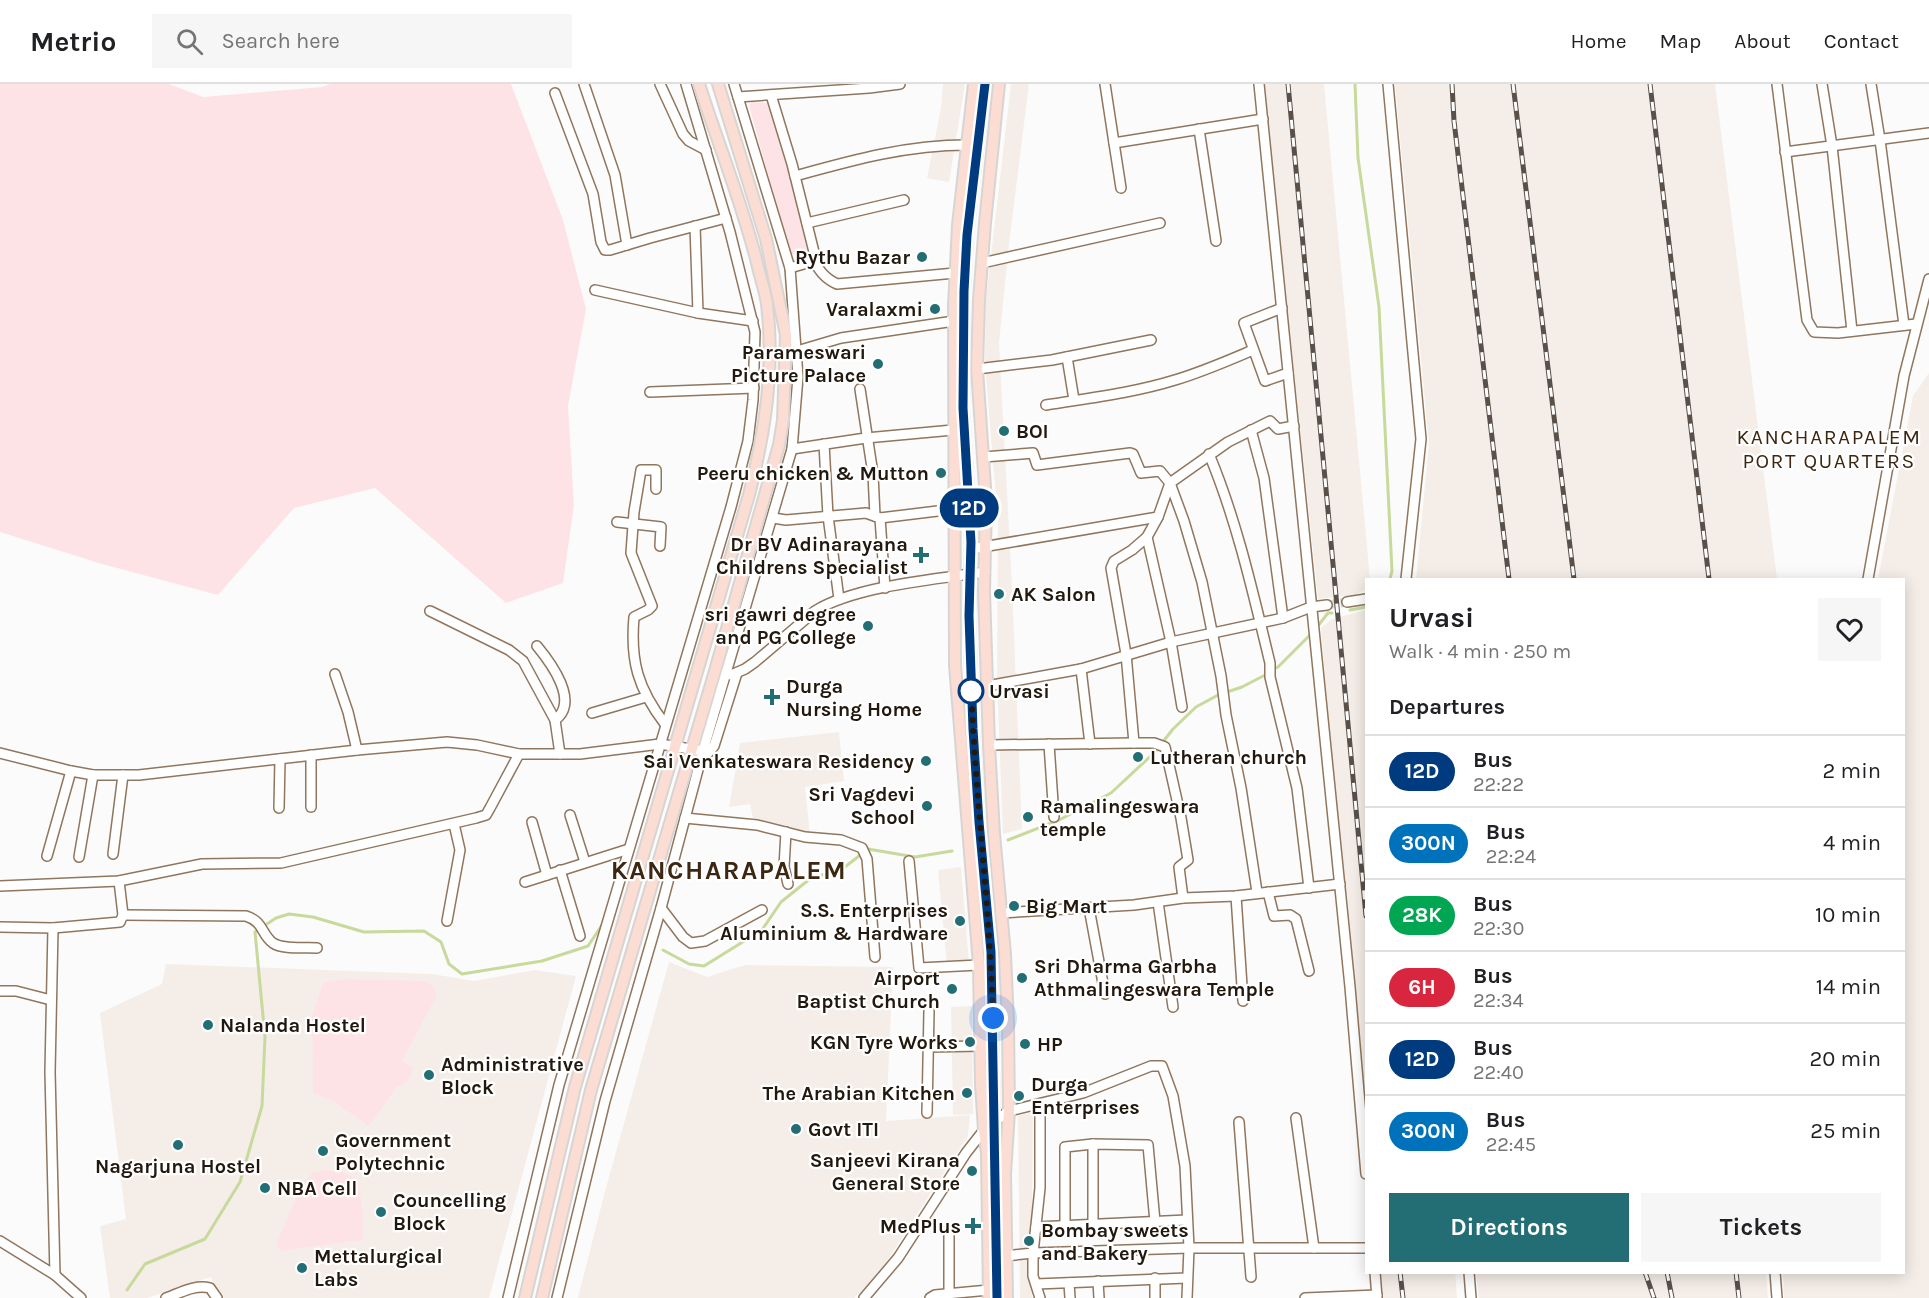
<!DOCTYPE html>
<meta charset="utf-8">
<style>
body{margin:0;font-family:Karla,sans-serif;background:#f6f6f6;color:#202124;height:100vh;display:flex;flex-direction:column;font-size:22px;white-space:nowrap}
*{box-sizing:border-box;margin:0}
p{font-size:20px;color:#757577}
.icon{flex:none;width:33px;height:33px;fill:none;stroke:currentColor;stroke-width:2;stroke-linecap:round;stroke-linejoin:round}
.map{position:relative;flex:1;overflow:hidden}
.details{position:absolute;left:1365px;top:494px;width:540px;height:696px;display:flex;flex-direction:column;background:#fff;border-radius:0px;box-shadow:0 3px 15px #0003}
.details>*{flex:none}
.badge{padding:0 12px;border-radius:20px;font-size:21px;line-height:39px}
.you{position:absolute;width:30px;height:30px;margin:-15px;border:4px solid #fff;border-radius:50%;background:#1a73e8;box-shadow:0 0 0 9px #1a73e833}
.map>.badge{position:absolute;translate:-50% -50%;box-shadow:0 0 0 3px #fff}
h2{padding:0 24px;font-size:22px;line-height:54px}
.round{display:grid;place-items:center;flex:none;width:63px;height:63px;border-radius:0px;background:#f6f6f6}
.summary{display:flex;align-items:center;justify-content:space-between;height:102px;padding:0 24px}
h1{font-size:28px;font-weight:700;line-height:45px}
.primary-button{display:flex;gap:12px;margin-top:auto;padding:12px 24px}
.primary-button a{flex:1;height:69px;border-radius:0px;background:#236e74;color:#fff;font-size:24px;font-weight:700;line-height:69px;text-align:center}
.primary-button a+a{background:#f6f6f6;color:#202124}
ul{padding:0;list-style:none}
li{display:flex;align-items:center;gap:18px;height:72px;padding:0 24px;border-top:2px solid #e0e0e0}
li div{flex:1}
li b{display:block;font-size:22px}
li em{font-style:normal}
li .badge{min-width:66px;font-weight:700;text-align:center}
header{display:flex;align-items:center;gap:36px;box-sizing:border-box;height:84px;padding:0 30px;background:#fff;border-bottom:2px solid #e0e0e0}
header strong{font-size:28px}
nav{display:flex;gap:33px;margin-inline-start:auto;font-size:21px}
.search{width:420px;height:54px;background:#f6f6f6;display:flex;align-items:center;gap:15px;box-sizing:border-box;padding:0 21px;border-radius:0px;color:#757577;font-size:22px}
.map>svg:first-child{display:block}
</style>
<header>
<strong>Metrio</strong>
<div class="search"><svg class="icon" aria-label="search" viewBox="0 0 24 24"><circle cx="10" cy="10" r="6"/><path d="M15 15l6 6"/></svg>Search here</div>
<nav><a>Home</a><a>Map</a><a>About</a><a>Contact</a></nav>
</header>
<div class="map">
<svg width="1929" height="1214" viewBox="0 0 1929 1214">
<rect width="100%" height="100%" fill="#fbfbfb"/>
<g fill="#f5eee8">
<path d="M943 0H965L949 98 927 94 941 24Z"/>
<path d="M1011 0H1029L1009 160 999 259 1012 502 1022 745 1003 750 997 596 998 437 985 281 986 215Z"/>
<path d="M1264 0H1324L1370 495H1366V505L1355 511 1318 515Z"/>
<path d="M1395 0H1715L1777 495H1416L1429 360Z"/>
<path d="M1929 289V1214H1784L1783 1188H1904V495H1878L1913 312Z"/>
<path d="M1366 526V1069L1350 903 1321 544 1332 535Z"/>
<path d="M839 648 844 697 805 703 810 751 753 734 750 720 729 723 740 659Z"/>
<path d="M961 783 969 880 947 882 938 786Z"/>
<path d="M669 878 707 893 745 881 893 883 886 1037 970 1031 968 1052 877 1192 854 1214H578L604 1111Z"/>
<path d="M166 880 432 890 474 897 535 886 576 892 489 1214H219L211 1193 147 1214H110L100 1142 126 1135 100 929 162 900Z"/>
<path d="M972 922 973 1030 953 1031 951 923Z"/>
<path d="M1033 1028 1032 1128 1029 1174 1032 1214H1020L1018 1032Z"/>
<path d="M1378 1188H1455L1457 1214H1381Z"/>
<path d="M1476 1188H1766L1768 1214H1479Z"/>
</g>
<g fill="#fee3e6">
<path d="M0 0H169L203 13 322 3 330 0H511L563 136 586 225 568 322 574 421 563 499 506 519 375 404 294 424 218 511 102 480 0 448Z"/>
<path d="M752 18 768 19 793 104 807 166 799 171 789 170 749 21Z"/>
<path d="M346 895 424 897 434 903 437 911 402 977 413 983 409 996 401 1002H397L369 1042 331 1016 313 1009 312 933 323 899Z"/>
<path d="M325 1086 342 1088 358 1095 363 1128V1156L280 1167 276 1160 302 1101 313 1088Z"/>
</g>
<g fill="none" stroke-linecap="round" stroke-linejoin="round">
<g stroke="#c8d99c" stroke-width="3">
<path d="M1355 0 1358 74 1379 223 1392 487 1390 495"/>
<path d="M1350 526 1366 523"/>
<path d="M1317 543 1328 529H1332"/>
<path d="M1272 586 1278 583 1311 550"/>
<path d="M1008 756 1059 736 1111 709 1155 668 1173 645 1196 623 1218 611 1242 603 1267 590"/>
<path d="M663 866 689 880 704 882 762 846 781 818 811 794 841 786 868 765 915 773 952 767"/>
<path d="M127 1206 145 1180 205 1155 240 1098 262 1022 265 953 255 848 276 834 289 830 313 833 364 848 424 847 441 858 449 880 462 890 542 877 588 862 604 838"/>
</g>
<path stroke="#dad9d7" stroke-width="9" stroke-dasharray="9 4.5" stroke-linecap="butt" d="M1327 521 1347 518"/>
<defs>
<g id="minor">
<path d="M584 0 615 91 627 161"/>
<path d="M660 0 683 50 689 57 706 66"/>
<path d="M1105 0 1114 59 1263 35"/>
<path d="M1259 0 1350 903 1366 1090"/>
<path d="M1388 0 1421 355 1406 495"/>
<path d="M1777 0 1807 236 1814 248 1838 249 1916 240"/>
<path d="M1822 0 1832 62 1852 247"/>
<path d="M1871 0 1880 56 1904 241"/>
<path d="M555 9 593 110 601 158 605 166H610L650 154 726 134"/>
<path d="M771 11 792 80 814 168 812 174 807 179 790 184"/>
<path d="M738 13 869 4 900 0"/>
<path d="M1199 45 1216 157"/>
<path d="M1114 59 1121 104"/>
<path d="M1785 68 1929 49"/>
<path d="M795 92C853 76 906 61 967 61"/>
<path d="M807 139 904 116"/>
<path d="M695 142 698 229"/>
<path d="M812 174C819 186 824 194 837 200L955 189"/>
<path d="M982 179 1160 139"/>
<path d="M595 206 698 229 753 237"/>
<path d="M1282 224 1244 239 1265 297 1288 289"/>
<path d="M797 267 841 254 954 237"/>
<path d="M1067 273 1074 316"/>
<path d="M977 285 1052 276 1151 256"/>
<path d="M860 305 873 390 875 432"/>
<path d="M650 308 754 304"/>
<path d="M1046 321C1089 314 1133 309 1175 296 1202 288 1227 277 1253 266"/>
<path d="M1251 346 1264 394 1283 534"/>
<path d="M824 360 828 432 839 515"/>
<path d="M792 365 866 354 953 346"/>
<path d="M1209 370C1237 437 1253 509 1270 579V593L1297 704 1309 804"/>
<path d="M984 373 1033 369 1037 381 1130 369 1133 370 1141 389 1160 387 1170 399 1184 437 1202 498 1221 592 1226 631 1241 704 1257 808"/>
<path d="M656 405V386H641L634 428 631 469 652 522 648 526 634 533C630 577 638 605 665 640"/>
<path d="M1158 433 1147 453 1171 558 1182 623"/>
<path d="M773 434 786 436 866 429 880 434 954 425"/>
<path d="M880 434 885 504"/>
<path d="M617 438 661 443 660 462"/>
<path d="M971 465 1158 433 1170 399 1228 358 1270 337 1278 345 1294 342"/>
<path d="M1868 495 1904 292 1929 195"/>
<path d="M1347 518 1366 515"/>
<path d="M430 527 509 566 523 577 555 636 560 670"/>
<path d="M537 562C551 579 580 618 555 636"/>
<path d="M1081 585 1090 660"/>
<path d="M335 590 348 628 357 666"/>
<path d="M731 591 745 585 755 578 815 527C855 502 937 495 985 488"/>
<path d="M987 602 1081 585 1171 558 1283 534 1311 523 1327 521"/>
<path d="M592 629 646 613"/>
<path d="M1134 659 1126 570 1111 484 1114 477 1132 466 1147 453"/>
<path d="M1049 660 1054 733"/>
<path d="M989 661 1134 659H1154L1165 663 1181 734 1188 776 1179 783 1183 814"/>
<path d="M0 669 71 687 93 691H139L357 666 447 658 477 661 519 670H580L660 660 709 668 714 662 737 589"/>
<path d="M311 723V671"/>
<path d="M279 724 280 675"/>
<path d="M570 731 585 778"/>
<path d="M685 734 757 741 805 753 841 756 862 764 867 775 875 873"/>
<path d="M532 738 547 791"/>
<path d="M786 748 784 783 788 800"/>
<path d="M113 770 123 691"/>
<path d="M47 772 71 687"/>
<path d="M79 773 93 691"/>
<path d="M909 777 919 884 979 881"/>
<path d="M560 786 580 852"/>
<path d="M525 798 629 765"/>
<path d="M0 802 119 797 202 780 281 779 476 734 486 731 490 724 519 670"/>
<path d="M1268 808 1274 832 1290 831 1296 835 1309 887"/>
<path d="M1236 812 1243 917"/>
<path d="M1158 818 1173 923"/>
<path d="M661 824 683 853 691 859 705 857 762 826"/>
<path d="M1089 824 1105 910"/>
<path d="M1001 829 1134 821 1183 814 1236 812 1340 800"/>
<path d="M123 831 246 832C264 838 261 850 273 859 283 866 305 863 317 864"/>
<path d="M447 837 460 766 454 740"/>
<path d="M0 843 53 844 120 838 123 831 119 797"/>
<path d="M53 844 50 988 55 1191"/>
<path d="M0 907H16L51 916"/>
<path d="M928 963 981 962"/>
<path d="M927 1029 929 927"/>
<path d="M1296 1034 1314 1164"/>
<path d="M1239 1038 1251 1193"/>
<path d="M1093 1060V1139"/>
<path d="M1065 1141V1063L1093 1060 1148 1061 1155 1138"/>
<path d="M1036 1143 1187 1136"/>
<path d="M949 1147V1210"/>
<path d="M0 1157 55 1191 81 1214"/>
<path d="M1005 1172 1033 1169 1189 1164H1366"/>
<path d="M1375 1188 1377 1214"/>
<path d="M1469 1188 1471 1214"/>
<path d="M1775 1188 1777 1214"/>
<path d="M1155 1194V1214"/>
<path d="M1098 1197 1099 1214"/>
<path d="M1069 1199 1070 1214"/>
<path d="M1036 1200 1187 1194"/>
<path d="M166 1214C180 1209 195 1200 210 1204L217 1214"/>
<path d="M508 1214 559 1001 731 423 748 357 753 316 755 248 730 148 686 0"/>
<path d="M557 1214 605 1017 661 824 703 667 792 365 798 293 790 184 734 0"/>
<path d="M864 1214 898 1174 966 1069 984 1046 995 1037 1009 1027 1083 1009 1151 982H1162L1173 1012 1185 1082 1189 1164 1187 1214"/>
<path d="M930 1214 935 1211 989 1206"/>
<path d="M1040 1214 1033 1192V1169L1040 1104V1020"/>
<path d="M1305 1214 1377 1211"/>
</g>
<g id="major">
<path d="M974 0 958 141 954 222 955 581 979 881 981 1000 984 1046 987 1069 989 1214"/>
<path d="M985 0 967 151 964 207 963 324 971 457 969 532 973 645 979 738 991 868 997 1214"/>
<path d="M999 0 985 139 979 216 977 285 986 418 984 508 989 661 994 750 1005 870 1008 939 1009 1027 1005 1090 1007 1214"/>
<path d="M525 1214 575 1003 749 411C765 348 775 284 767 220 765 206 760 193 757 179 742 118 718 60 699 0"/>
<path d="M542 1214 591 1006 715 587 779 361 783 336 786 251 766 155 718 0"/>
</g>
</defs>
<use href="#minor" stroke="#90765e" stroke-width="12"/>
<use href="#major" stroke="#d7d5d4" stroke-width="14"/>
<use href="#minor" stroke="#fff" stroke-width="9"/>
<use href="#major" stroke="#fbddd3" stroke-width="10"/>
<defs>
<g id="rail">
<path d="M1288 0 1366 832"/>
<path d="M1452 0 1454 37 1509 495"/>
<path d="M1513 0 1574 495"/>
<path d="M1650 0 1709 495"/>
<path d="M1400 1188 1403 1214"/>
<path d="M1645 1188 1654 1214"/>
<path d="M1667 1188 1672 1214"/>
<path d="M1736 1188 1739 1214"/>
</g>
</defs>
<use href="#rail" stroke="#585049" stroke-width="5"/>
<use href="#rail" stroke="#fff" stroke-width="3" stroke-dasharray="9" stroke-linecap="butt"/>
</g>
<g fill="none" stroke-linecap="round" stroke-linejoin="round">
<defs>
<path id="line" d="M985 0 967 151 964 207 963 324 971 458 969 532 973 645 979 738 991 868 997 1214"/>
</defs>
<use href="#line" stroke="#fff" stroke-width="14"/>
<use href="#line" stroke="#003b80" stroke-width="9"/>
<path stroke="#22180e" stroke-width="6" stroke-dasharray="0 10.8" d="M971 607V600C975 712 990 823 993 934"/>
</g>
<g fill="#236e74" stroke="#fff" stroke-width="2">
<circle cx="922" cy="173" r="6"/>
<circle cx="935" cy="225" r="6"/>
<circle cx="878" cy="280" r="6"/>
<circle cx="1004" cy="347" r="6"/>
<circle cx="941" cy="389" r="6"/>
<path d="M918 462h6v6h6v6h-6v6h-6v-6h-6v-6h6z"/>
<circle cx="999" cy="510" r="6"/>
<circle cx="868" cy="542" r="6"/>
<path d="M769 604h6v6h6v6h-6v6h-6v-6h-6v-6h6z"/>
<circle cx="1138" cy="673" r="6"/>
<circle cx="926" cy="677" r="6"/>
<circle cx="927" cy="722" r="6"/>
<circle cx="1028" cy="733" r="6"/>
<circle cx="1014" cy="822" r="6"/>
<circle cx="960" cy="837" r="6"/>
<circle cx="1022" cy="894" r="6"/>
<circle cx="952" cy="905" r="6"/>
<circle cx="208" cy="941" r="6"/>
<circle cx="970" cy="958" r="6"/>
<circle cx="1025" cy="960" r="6"/>
<circle cx="429" cy="991" r="6"/>
<circle cx="967" cy="1009" r="6"/>
<circle cx="1019" cy="1012" r="6"/>
<circle cx="796" cy="1045" r="6"/>
<circle cx="178" cy="1061" r="6"/>
<circle cx="323" cy="1067" r="6"/>
<circle cx="972" cy="1087" r="6"/>
<circle cx="265" cy="1104" r="6"/>
<circle cx="381" cy="1128" r="6"/>
<path d="M970 1133h6v6h6v6h-6v6h-6v-6h-6v-6h6z"/>
<circle cx="1029" cy="1157" r="6"/>
<circle cx="302" cy="1184" r="6"/>
</g>
<circle fill="#fff" stroke="#003b80" stroke-width="3" cx="971" cy="607" r="12"/>
<g text-anchor="middle" stroke-width="4.5" stroke-linejoin="round" paint-order="stroke">
<g font-size="20" font-weight="bold" fill="#22180e" stroke="#fff" text-anchor="start">
<text x="910" y="180" text-anchor="end">Rythu Bazar</text>
<text x="923" y="232" text-anchor="end">Varalaxmi</text>
<text x="866" y="275" text-anchor="end">Parameswari<tspan x="866" dy="23">Picture Palace</tspan></text>
<text x="1016" y="354">BOI</text>
<text x="929" y="396" text-anchor="end">Peeru chicken &amp; Mutton</text>
<text x="908" y="467" text-anchor="end">Dr BV Adinarayana<tspan x="908" dy="23">Childrens Specialist</tspan></text>
<text x="1011" y="517">AK Salon</text>
<text x="856" y="537" text-anchor="end">sri gawri degree<tspan x="856" dy="23">and PG College</tspan></text>
<text x="786" y="609">Durga<tspan x="786" dy="23">Nursing Home</tspan></text>
<text x="1150" y="680">Lutheran church</text>
<text x="914" y="684" text-anchor="end">Sai Venkateswara Residency</text>
<text x="915" y="717" text-anchor="end">Sri Vagdevi<tspan x="915" dy="23">School</tspan></text>
<text x="1040" y="729">Ramalingeswara<tspan x="1040" dy="23">temple</tspan></text>
<text x="1026" y="829">Big Mart</text>
<text x="948" y="833" text-anchor="end">S.S. Enterprises<tspan x="948" dy="23">Aluminium &amp; Hardware</tspan></text>
<text x="1034" y="889">Sri Dharma Garbha<tspan x="1034" dy="23">Athmalingeswara Temple</tspan></text>
<text x="940" y="901" text-anchor="end">Airport<tspan x="940" dy="23">Baptist Church</tspan></text>
<text x="220" y="948">Nalanda Hostel</text>
<text x="958" y="965" text-anchor="end">KGN Tyre Works</text>
<text x="1037" y="967">HP</text>
<text x="441" y="987">Administrative<tspan x="441" dy="23">Block</tspan></text>
<text x="1031" y="1007">Durga<tspan x="1031" dy="23">Enterprises</tspan></text>
<text x="955" y="1016" text-anchor="end">The Arabian Kitchen</text>
<text x="808" y="1052">Govt ITI</text>
<text x="335" y="1063">Government<tspan x="335" dy="23">Polytechnic</tspan></text>
<text x="960" y="1083" text-anchor="end">Sanjeevi Kirana<tspan x="960" dy="23">General Store</tspan></text>
<text x="178" y="1089" text-anchor="middle">Nagarjuna Hostel</text>
<text x="277" y="1111">NBA Cell</text>
<text x="393" y="1123">Councelling<tspan x="393" dy="23">Block</tspan></text>
<text x="961" y="1149" text-anchor="end">MedPlus</text>
<text x="1041" y="1153">Bombay sweets<tspan x="1041" dy="23">and Bakery</tspan></text>
<text x="314" y="1179">Mettalurgical<tspan x="314" dy="23">Labs</tspan></text>
</g>
<g font-size="20" font-weight="bold" fill="#22180e" stroke="#fff" text-anchor="start">
<text x="989" y="614">Urvasi</text>
</g>
<g font-size="21" letter-spacing="1.5" fill="#3d2710" stroke="#fff">
<text x="1829" y="360">KANCHARAPALEM<tspan x="1829" dy="24">PORT QUARTERS</tspan></text>
</g>
<g font-size="26" font-weight="bold" letter-spacing="1.5" fill="#3d2710" stroke="#fff">
<text x="729" y="795">KANCHARAPALEM</text>
</g>
</g>
</svg>
<div class="you" style="left:993px;top:934px"></div>
<b class="badge" style="left:969px;top:424px;background:#003b80;color:#fff">12D</b>
<section class="details">
<div class="summary"><div><h1>Urvasi</h1><p>Walk · 4 min · 250 m</p></div><a class="round"><svg class="icon" aria-label="heart" viewBox="0 0 24 24"><path d="M12 20l-8-8c-3-5 5-10 8-4 3-6 11-1 8 4z"/></svg></a></div>
<h2>Departures</h2>
<ul>
<li><span class="badge" style="background:#003b80;color:#fff">12D</span><div><b>Bus</b><p>22:22</p></div><em>2 min</em></li>
<li><span class="badge" style="background:#0072bc;color:#fff">300N</span><div><b>Bus</b><p>22:24</p></div><em>4 min</em></li>
<li><span class="badge" style="background:#00a651;color:#fff">28K</span><div><b>Bus</b><p>22:30</p></div><em>10 min</em></li>
<li><span class="badge" style="background:#d7263d;color:#fff">6H</span><div><b>Bus</b><p>22:34</p></div><em>14 min</em></li>
<li><span class="badge" style="background:#003b80;color:#fff">12D</span><div><b>Bus</b><p>22:40</p></div><em>20 min</em></li>
<li><span class="badge" style="background:#0072bc;color:#fff">300N</span><div><b>Bus</b><p>22:45</p></div><em>25 min</em></li>
</ul>
<div class="primary-button"><a>Directions</a><a>Tickets</a></div>
</section>
</div>
